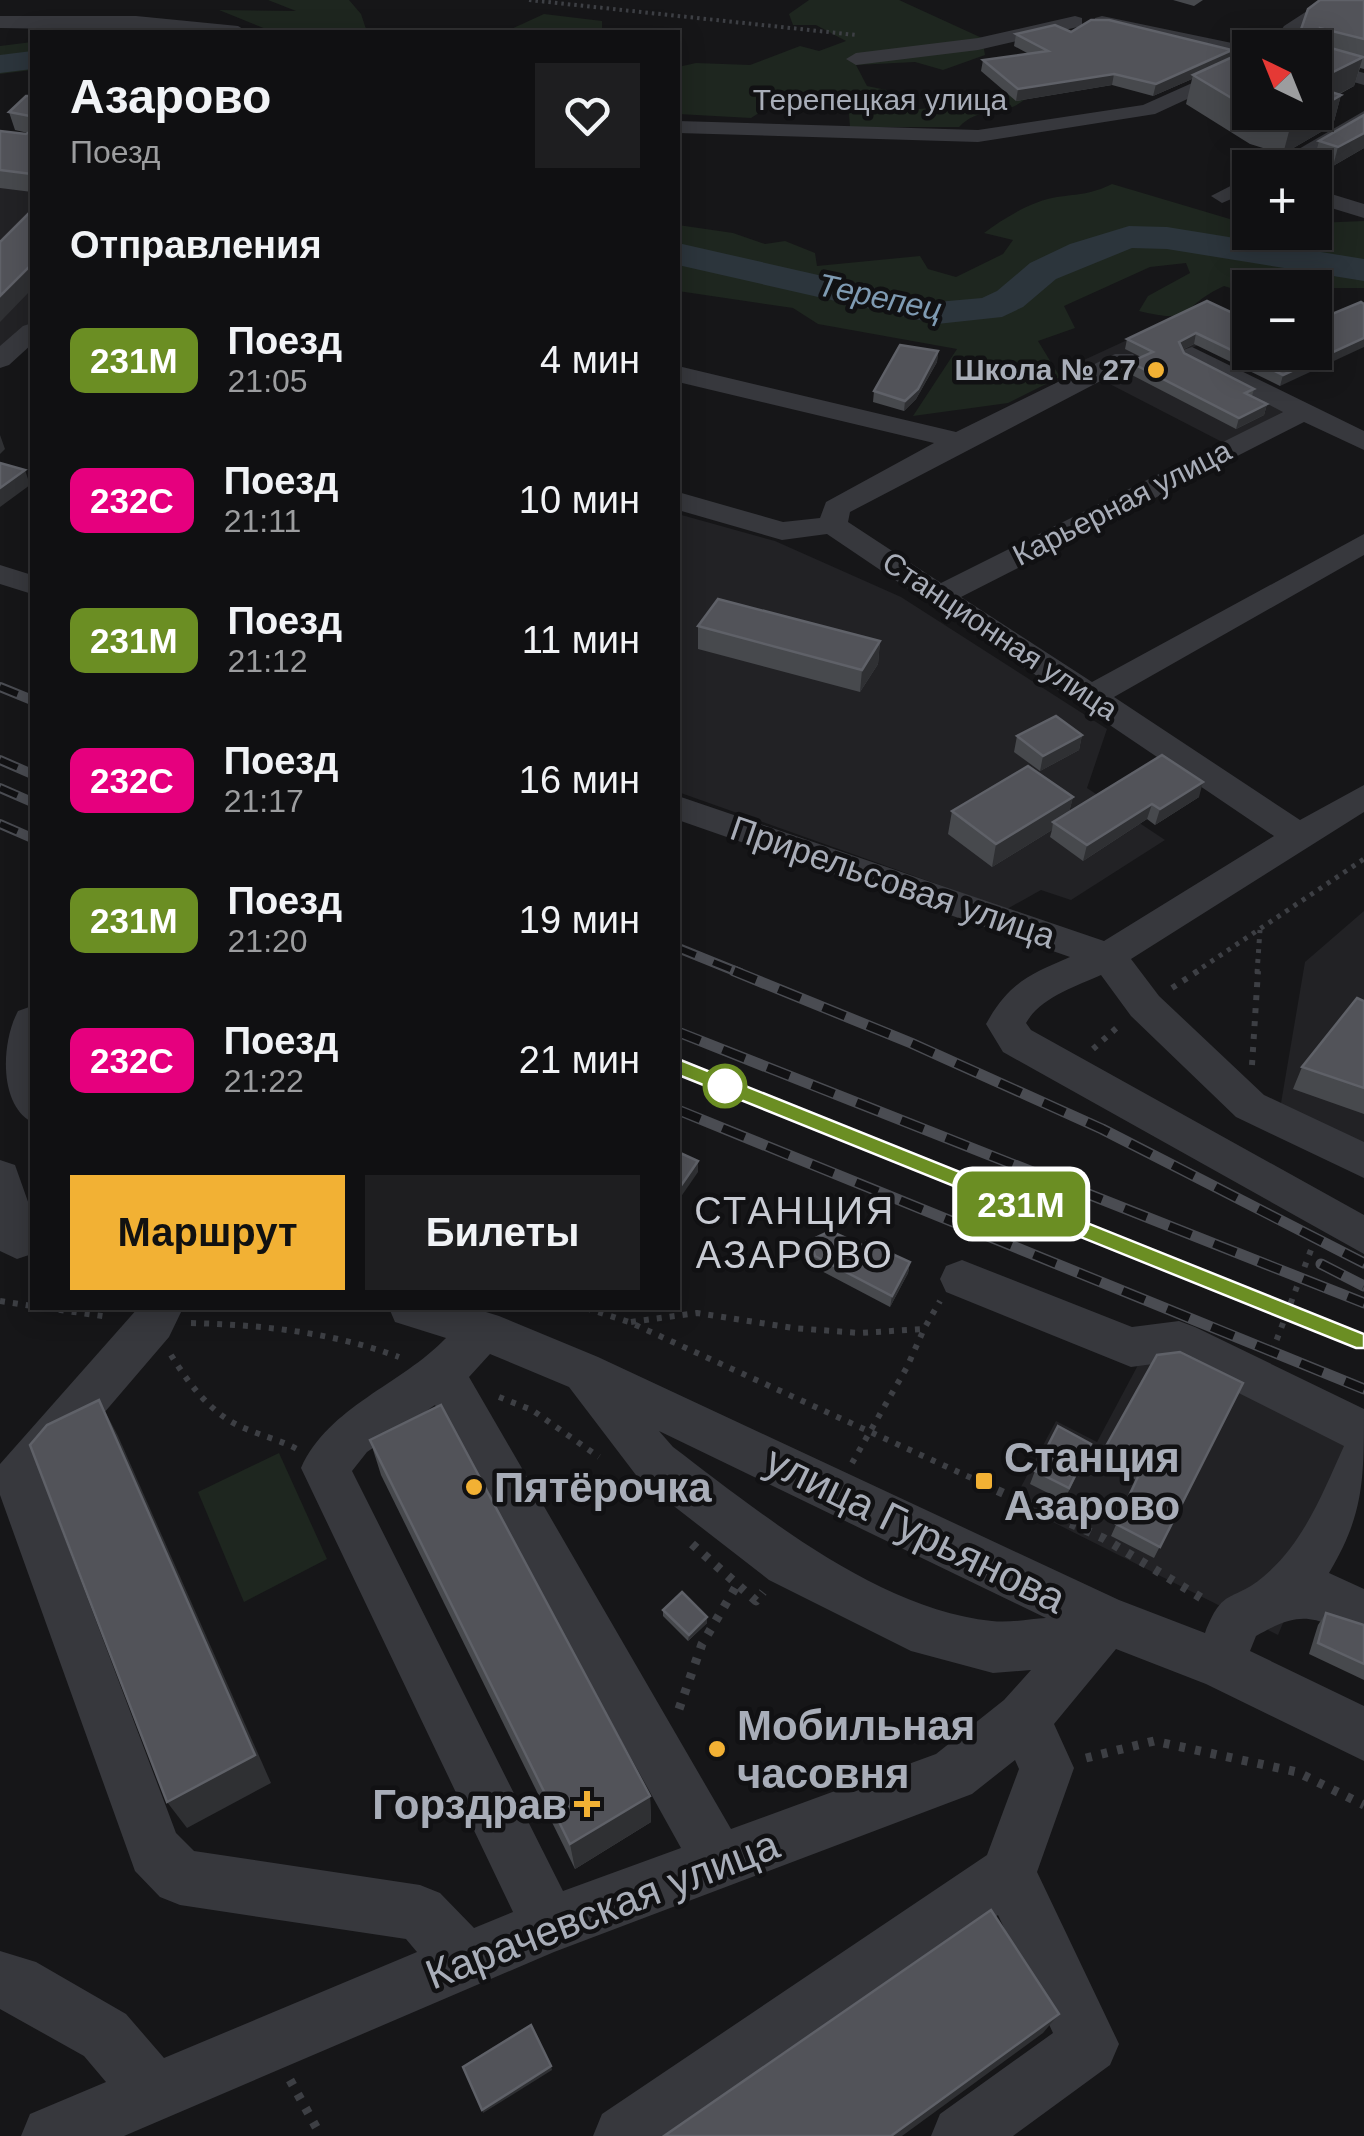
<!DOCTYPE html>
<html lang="ru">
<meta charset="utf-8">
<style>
body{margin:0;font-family:Helvetica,sans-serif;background:#1e1e20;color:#f1f3f6;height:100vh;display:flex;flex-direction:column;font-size:38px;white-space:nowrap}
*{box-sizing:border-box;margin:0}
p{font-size:32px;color:#9c9d9f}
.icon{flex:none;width:55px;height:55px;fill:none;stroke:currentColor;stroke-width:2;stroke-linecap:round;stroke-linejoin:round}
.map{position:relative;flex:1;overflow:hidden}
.panel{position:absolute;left:30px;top:30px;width:650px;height:1280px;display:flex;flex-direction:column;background:#101012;border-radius:0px;box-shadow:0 5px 25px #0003,0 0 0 2px #303032}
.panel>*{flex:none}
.badge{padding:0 20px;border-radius:15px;font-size:35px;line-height:65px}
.needle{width:65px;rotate:317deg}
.fabs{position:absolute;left:1232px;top:30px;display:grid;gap:20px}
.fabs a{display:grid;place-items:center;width:100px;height:100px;border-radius:0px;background:#101012;box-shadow:0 5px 25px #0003,0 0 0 2px #303032;font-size:50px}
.map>.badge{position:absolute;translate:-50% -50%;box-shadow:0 0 0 5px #fff}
h2{padding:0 40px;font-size:38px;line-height:90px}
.round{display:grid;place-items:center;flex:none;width:105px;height:105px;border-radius:0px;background:#1e1e20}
.headline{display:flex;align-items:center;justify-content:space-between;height:170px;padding:0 40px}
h1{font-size:48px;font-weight:700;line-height:75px}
.cta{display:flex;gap:20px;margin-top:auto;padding:20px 40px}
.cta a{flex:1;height:115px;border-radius:0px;background:#f2b134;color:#111;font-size:40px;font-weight:700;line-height:115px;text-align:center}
.cta a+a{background:#1e1e20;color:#f1f3f6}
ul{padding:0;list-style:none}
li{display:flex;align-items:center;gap:30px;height:140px;padding:0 40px}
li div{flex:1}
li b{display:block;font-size:38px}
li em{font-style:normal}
li .badge{min-width:110px;font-weight:700;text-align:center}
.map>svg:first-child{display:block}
</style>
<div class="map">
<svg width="1364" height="2136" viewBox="0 0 1364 2136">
<rect width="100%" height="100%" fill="#161618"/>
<g fill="#222225">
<path d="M0 143 32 147V321L0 350Z"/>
<path d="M1201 306 1241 324 1188 350 1298 404 1224 443 1073 365Z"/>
<path d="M678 514 775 541 901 597 1107 729 1087 788 1165 840 1071 900 1041 890 1007 909 678 792Z"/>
<path d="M1364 911V1150L1280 1109 1305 962Z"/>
<path d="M1154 1335 1361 1438 1278 1635 1013 1502 1056 1421 1097 1442Z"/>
</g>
<g fill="#1e261f">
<path d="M268 0H349L361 14 367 32 266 29 219 10 296 11Z"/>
<path d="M809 0H899L982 38 985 55 943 70 915 62 856 65 867 86 901 93 898 110 936 108 953 96 1007 92 1025 99C1004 118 981 104 959 127H850L848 102 821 95 773 104 751 118 678 114V67L696 63 750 65 800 46 819 51 846 41 816 25H793L789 14Z"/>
<path d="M544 14 602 21V32H505Z"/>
<path d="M32 42V70L0 74V46Z"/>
<path d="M1112 184 1250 225V232H1315V223L1364 221V288H1250V324L1237 320 1243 292 1224 286C1178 307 1196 325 1139 311L1148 296 1190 273 1186 263 1150 267 1064 306 1075 328 1038 341 1060 377 1008 403 913 416 957 349 818 324 793 308 678 291V225L733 233 765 244 785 241 815 253 817 266 920 256 928 269 956 277 1003 254 1013 240 984 233C1004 218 1032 201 1057 197 1079 194 1092 194 1112 184Z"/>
<path d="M279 1453 327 1559 244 1602 198 1492Z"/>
</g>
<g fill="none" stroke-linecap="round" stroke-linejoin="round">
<g fill="#2c353c" fill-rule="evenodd">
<path d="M32 51V69L0 73V55Z"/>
<path d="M1129 226 1167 227 1364 259V281L1167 249 1132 248 1056 279 1023 307 1002 317 937 324 678 265V243L937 302 982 298 997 291 1030 263 1070 244Z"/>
</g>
<path stroke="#3d3f44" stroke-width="4" stroke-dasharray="2.5 4" stroke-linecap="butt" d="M529 0 856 35"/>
<g stroke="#3d3f44" stroke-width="5" stroke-dasharray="4 6" stroke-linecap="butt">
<path d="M1194 973 1364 859"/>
<path d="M1257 973 1260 930"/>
</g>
<g stroke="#3d3f44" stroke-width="6" stroke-dasharray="5 8" stroke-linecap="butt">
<path d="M1172 988 1198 971"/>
<path d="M1093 1049 1121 1024"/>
<path d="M1252 1065 1258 971"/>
<path d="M0 1301 32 1306"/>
<path d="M46 1308 109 1317"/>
<path d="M586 1308 629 1322 989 1486"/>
<path d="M631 1322 697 1313 793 1328 859 1333 924 1329 940 1301"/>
<path d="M191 1323C263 1325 331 1332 399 1357"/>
<path d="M1272 1352 1314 1242"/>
<path d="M171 1355C189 1384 212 1415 244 1428 262 1436 280 1440 297 1449"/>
<path d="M499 1397 532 1410 599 1457"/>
<path d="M852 1463 907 1367 924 1329"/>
</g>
<g stroke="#3d3f44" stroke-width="9" stroke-dasharray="6 10" stroke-linecap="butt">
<path d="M983 1484 1103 1538 1208 1602"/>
<path d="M692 1544 756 1601 763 1592"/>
<path d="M679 1709 702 1644 737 1585"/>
<path d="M1086 1758 1154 1741 1297 1772 1364 1805"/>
<path d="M290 2080 321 2136"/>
</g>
<g fill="#37383d" fill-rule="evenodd">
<path d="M1324 0H1346L1298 34 1288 48H1269L1284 26Z"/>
<path d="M0 16H136L238 26 248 32 0 28Z"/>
<path d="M1075 16 1082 18V26L978 50 856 65 846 59 856 53 978 38Z"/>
<path d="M1102 16 1256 48H1250V70L1155 114 978 142 678 133V121L978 130 1143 105 1248 58 1095 26V18Z"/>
<path d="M1315 59 1364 73V85L1315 71Z"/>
<path d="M1364 111V126L1293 168H1266Z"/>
<path d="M1250 176V191L1222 203 1211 196Z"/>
<path d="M1315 189 1364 204V218L1315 203Z"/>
<path d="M32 323V344L9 365 0 368V346L23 326Z"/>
<path d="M1192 347 1364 431V450L1304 422 961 597 1092 682 1364 534V555L1114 697 1300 820 1364 785V812L1131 959 1159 996 1264 1095 1364 1142V1178L1236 1117 1131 1016 1101 975C1076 986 1040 998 1026 1023L1031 1030 1364 1215V1254L1003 1052 986 1024C1009 983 1028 975 1070 957L678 820V796L1104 941 1274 836 827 534 782 540 678 510V492L783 522 820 518 826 502 934 443 678 382V366L956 432 1115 354H1133L1137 359 1133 364 850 512 848 522 941 583 1283 412 1183 360 1179 355 1183 350Z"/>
<path d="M0 565 32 575V594L0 584Z"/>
<path d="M32 1006V1122C0 1106 0 1045 18 1011Z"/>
<path d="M0 1160 15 1165 32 1213V1254L17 1259 0 1251Z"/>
<path d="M962 1260 1132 1327 1179 1321 1195 1327 1364 1409C1364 1480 1364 1514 1329 1573L1364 1589V1639C1314 1619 1306 1607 1256 1636L1250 1651 1364 1706V1761L1206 1684 1116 1649 1054 1724 1074 1768 1037 1872 1119 2044 1110 2065 1013 2136H931L940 2114 1053 2033 998 1915 677 2136H593L602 2114 987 1855 1019 1769 1015 1760 972 1794 554 1952 124 2136H21L30 2114 106 2082 84 2056 0 2009V1951L36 1962 126 2014 164 2058 417 1952 406 1939 180 1905 160 1897 135 1871 0 1495V1464L138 1308H183L169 1337 44 1483 176 1833 194 1851 420 1885 440 1893 474 1928 513 1912 301 1468C329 1406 401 1385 446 1338L395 1322 389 1308H473L499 1316 598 1357 1119 1600 1205 1633C1223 1586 1232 1603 1263 1577 1304 1543 1323 1492 1344 1446L1175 1361 1131 1367 946 1292 940 1279 946 1266ZM490 1354 569 1387 639 1479 769 1580 911 1651 993 1673 1031 1670 1004 1700 936 1754 731 1829 469 1377ZM435 1405 681 1848 563 1891 352 1471 367 1452ZM659 1431 1046 1618C1029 1619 1009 1623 992 1621 877 1609 763 1515 673 1447Z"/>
</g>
<defs>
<g id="rail-far1">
<path d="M0 687 32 700"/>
<path d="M0 760 32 774"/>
<path d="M0 788 32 802"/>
<path d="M0 824 32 838"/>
<path d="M678 948 740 973"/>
</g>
<g id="rail">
<path d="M734 971 911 1043 1102 1129 1364 1263"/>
<path d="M678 1032 1364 1303"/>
<path d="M678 1067 1364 1341"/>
<path d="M678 1110 1364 1389"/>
<path d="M1321 1264 1364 1286"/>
</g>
</defs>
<use href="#rail-far1" stroke="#4a4c52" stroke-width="10"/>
<use href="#rail" stroke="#4a4c52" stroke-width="11"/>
<use href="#rail-far1" stroke="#111113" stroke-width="6" stroke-dasharray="19" stroke-linecap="butt"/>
<use href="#rail" stroke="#111113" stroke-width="8" stroke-dasharray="24" stroke-linecap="butt"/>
</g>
<g fill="#47494d">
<path d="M1173 0H1203L1194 6Z"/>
<path d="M1364 0V69L1360 68 1354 86 1338 95H1341L1333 125 1283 154 1250 144 1186 104 1192 79 1153 96 1112 85 1016 101 981 71 983 60 1029 54 1014 46 1016 34 1071 32 1232 50 1230 58 1250 49V112H1315L1295 47 1308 9Z"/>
<path d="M32 96V192L0 188V131L26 134 28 133 15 130 9 112Z"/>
<path d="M1364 115V148L1333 166 1314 160 1319 141Z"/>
<path d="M1207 301 1250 352 1364 304 1280 386 1194 344 1182 350 1184 353 1254 389 1252 396 1267 404 1264 415 1236 429 1128 373 1130 362 1141 357 1125 349 1127 339Z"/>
<path d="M938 351 937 362 916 399 904 411 873 402 874 391Z"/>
<path d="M698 626 880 641 878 664 860 692 698 649Z"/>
<path d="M1082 735 1079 750 1040 771 1014 752 1017 736Z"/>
<path d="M1073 797 1069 812 1199 797 1155 825 1147 819 1083 861 1050 837 1052 830 992 867 948 834 952 811Z"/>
<path d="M1364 1001V1114L1293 1089 1302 1067Z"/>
<path d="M811 1240 864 1246 910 1262 908 1273 890 1307 814 1267 810 1251Z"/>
<path d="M1243 1383 1154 1558 1111 1536 1136 1480 1100 1460 1105 1448Z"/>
<path d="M370 1440 650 1796 651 1822 575 1869 381 1475Z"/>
<path d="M1091 1444 1064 1501 1030 1484 1035 1471Z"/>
<path d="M663 1610 707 1623 688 1641 663 1616Z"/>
<path d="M1326 1613 1364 1625V1680L1309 1654 1318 1625Z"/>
</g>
<g fill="#2f3033">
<path d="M1232 50 1229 61 1193 75 1192 79 1153 96 1156 84Z"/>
<path d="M1363 57 1354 86 1315 106V81Z"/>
<path d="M1114 74 1112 85 1016 101 1018 89Z"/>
<path d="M1341 95 1333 125 1283 154 1291 124 1311 112H1315V110Z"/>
<path d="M1364 133V148L1333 166 1338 147Z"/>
<path d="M32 264V289L0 322V296Z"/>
<path d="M1196 333 1194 344 1176 353 1179 342Z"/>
<path d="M1364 338V347L1280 386 1283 375Z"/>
<path d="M938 351 937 362 916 399 904 411 905 401Z"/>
<path d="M1267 404 1264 415 1236 429 1239 418Z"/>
<path d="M0 435 5 449 0 454Z"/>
<path d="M25 470 30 485 0 507V488Z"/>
<path d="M880 641 878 664 860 692 862 670Z"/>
<path d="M1082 735 1079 750 1040 771 1043 756Z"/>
<path d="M1203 782 1199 797 1155 825 1160 809Z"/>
<path d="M1073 797 1067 820 1053 822 1052 830 992 867 996 844Z"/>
<path d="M1152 804 1147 819 1083 861 1087 845Z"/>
<path d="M698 1161V1172L678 1201V1190Z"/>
<path d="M910 1262 908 1273 890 1307 892 1296Z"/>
<path d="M99 1400 118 1436 271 1783 187 1828 167 1802Z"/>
<path d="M707 1617V1623L688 1641 689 1635Z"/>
<path d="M650 1796 651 1822 575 1869 570 1844Z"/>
<path d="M1059 2014 1043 2033 902 2136H891Z"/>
<path d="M551 2066 552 2070 483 2113 482 2110Z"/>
</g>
<g fill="#525359" stroke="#5f6168" stroke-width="2.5">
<path d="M1320 0H1364V39L1320 28V45L1363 57 1315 81V48H1252L1258 45 1261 39 1295 47 1308 9Z"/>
<path d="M1091 20H1109L1232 50 1156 84 1114 74 1018 89 983 60 1048 51 1016 34 1055 25 1071 32Z"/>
<path d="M1250 49V109L1193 75Z"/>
<path d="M1315 87 1341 95 1315 110Z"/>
<path d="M26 96H32V174L0 170V131L26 134 31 131 30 116 9 112Z"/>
<path d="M1255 112H1311L1291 124Z"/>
<path d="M1364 115V133L1338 147 1319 141Z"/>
<path d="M32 210V264L0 296V242Z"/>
<path d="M1207 301 1250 321V352H1315V321L1361 302 1364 304V338L1283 375 1196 333 1179 342 1184 353 1254 389 1245 393 1267 404 1239 418 1130 362 1153 352 1127 339Z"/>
<path d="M900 345 938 351 918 389 905 401 874 391Z"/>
<path d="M0 463 25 470 0 488Z"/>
<path d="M718 599 880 641 862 670 698 626Z"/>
<path d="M1056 716 1082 735 1043 756 1017 736Z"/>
<path d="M1162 755 1203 782 1160 809 1152 804 1087 845 1053 822Z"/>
<path d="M1028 766 1073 797 996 844 952 811Z"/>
<path d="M1357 998 1364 1001V1088L1302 1067Z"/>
<path d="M678 1152 698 1161 678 1190Z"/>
<path d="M830 1231 864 1246 866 1242 910 1262 892 1296 815 1256 811 1240Z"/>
<path d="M1180 1352 1243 1383 1160 1547 1116 1524 1142 1468 1105 1448 1157 1355Z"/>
<path d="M99 1400 255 1755 167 1802 30 1445 47 1425Z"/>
<path d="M441 1405 650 1796 570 1844 370 1440Z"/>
<path d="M1058 1426 1091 1444 1069 1488 1035 1471Z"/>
<path d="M682 1592 707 1617 689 1635 663 1610Z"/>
<path d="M1326 1613 1364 1625V1664L1318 1643Z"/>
<path d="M991 1910 1059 2014 891 2136H664Z"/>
<path d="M531 2025 551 2066 482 2110 463 2067Z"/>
</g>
<path fill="#6b8e23" stroke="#fff" stroke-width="2.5" d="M678 1059 1364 1334V1348H1356L671 1072 668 1067Z"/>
<g fill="#f2b134" stroke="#111113" stroke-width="4">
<circle cx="1156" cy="370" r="10"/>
<rect x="974" y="1471" width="20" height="20" rx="5"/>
<circle cx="474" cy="1487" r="10"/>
<circle cx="717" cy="1749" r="10"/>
<path d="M582 1789h10v10h10v10h-10v10h-10v-10h-10v-10h10z"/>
</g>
<circle fill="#fff" stroke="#6b8e23" stroke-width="5" cx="725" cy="1086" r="20"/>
<g text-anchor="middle" stroke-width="9" stroke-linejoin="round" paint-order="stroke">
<g font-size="30" fill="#a8adb8" stroke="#111113">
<text x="880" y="110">Терепецкая улица</text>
<text transform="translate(1122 503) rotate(-27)" y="10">Карьерная улица</text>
<text transform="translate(1000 636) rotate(34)" y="10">Станционная улица</text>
</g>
<g font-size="30" font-weight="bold" fill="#a8adb8" stroke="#111113" text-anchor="end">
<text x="1136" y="380">Школа № 27</text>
</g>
<g font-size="32" font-style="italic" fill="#7f9bb3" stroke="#111113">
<text transform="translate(880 297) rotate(12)" y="11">Терепец</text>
</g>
<g font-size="35" fill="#a8adb8" stroke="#111113">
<text transform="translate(893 882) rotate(19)" y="12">Прирельсовая улица</text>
</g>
<g font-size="38" letter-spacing="2.5" fill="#c9ccd4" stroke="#111113">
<text x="795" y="1224">СТАНЦИЯ<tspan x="795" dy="44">АЗАРОВО</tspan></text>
</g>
<g font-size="42" font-weight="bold" fill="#a8adb8" stroke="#111113" text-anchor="start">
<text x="1004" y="1472">Станция<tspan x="1004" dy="48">Азарово</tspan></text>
<text x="494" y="1502">Пятёрочка</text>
<text x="737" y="1740">Мобильная<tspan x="737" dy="48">часовня</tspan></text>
<text x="567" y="1819" text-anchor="end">Горздрав</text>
</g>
<g font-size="42" fill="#a8adb8" stroke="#111113">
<text transform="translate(916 1529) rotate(26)" y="15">улица Гурьянова</text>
<text transform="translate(602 1909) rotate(-21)" y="15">Карачевская улица</text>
</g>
</g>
</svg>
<div class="fabs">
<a><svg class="needle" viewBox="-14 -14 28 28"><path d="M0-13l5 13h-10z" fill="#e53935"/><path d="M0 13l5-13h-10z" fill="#9c9d9f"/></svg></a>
<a>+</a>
<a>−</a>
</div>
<b class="badge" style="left:1021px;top:1204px;background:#6b8e23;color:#fff">231М</b>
<section class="panel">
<div class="headline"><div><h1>Азарово</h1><p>Поезд</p></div><a class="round"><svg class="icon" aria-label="heart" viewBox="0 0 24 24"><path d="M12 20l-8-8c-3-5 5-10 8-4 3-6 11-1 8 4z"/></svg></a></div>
<h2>Отправления</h2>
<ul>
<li><span class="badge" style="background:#6b8e23;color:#fff">231М</span><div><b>Поезд</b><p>21:05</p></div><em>4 мин</em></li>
<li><span class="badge" style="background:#e6007e;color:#fff">232C</span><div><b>Поезд</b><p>21:11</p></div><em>10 мин</em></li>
<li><span class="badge" style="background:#6b8e23;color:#fff">231М</span><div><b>Поезд</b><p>21:12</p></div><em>11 мин</em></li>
<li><span class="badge" style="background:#e6007e;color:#fff">232C</span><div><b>Поезд</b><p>21:17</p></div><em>16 мин</em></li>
<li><span class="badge" style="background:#6b8e23;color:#fff">231М</span><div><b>Поезд</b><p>21:20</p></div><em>19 мин</em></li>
<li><span class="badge" style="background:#e6007e;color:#fff">232C</span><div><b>Поезд</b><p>21:22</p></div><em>21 мин</em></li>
</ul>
<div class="cta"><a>Маршрут</a><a>Билеты</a></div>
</section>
</div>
